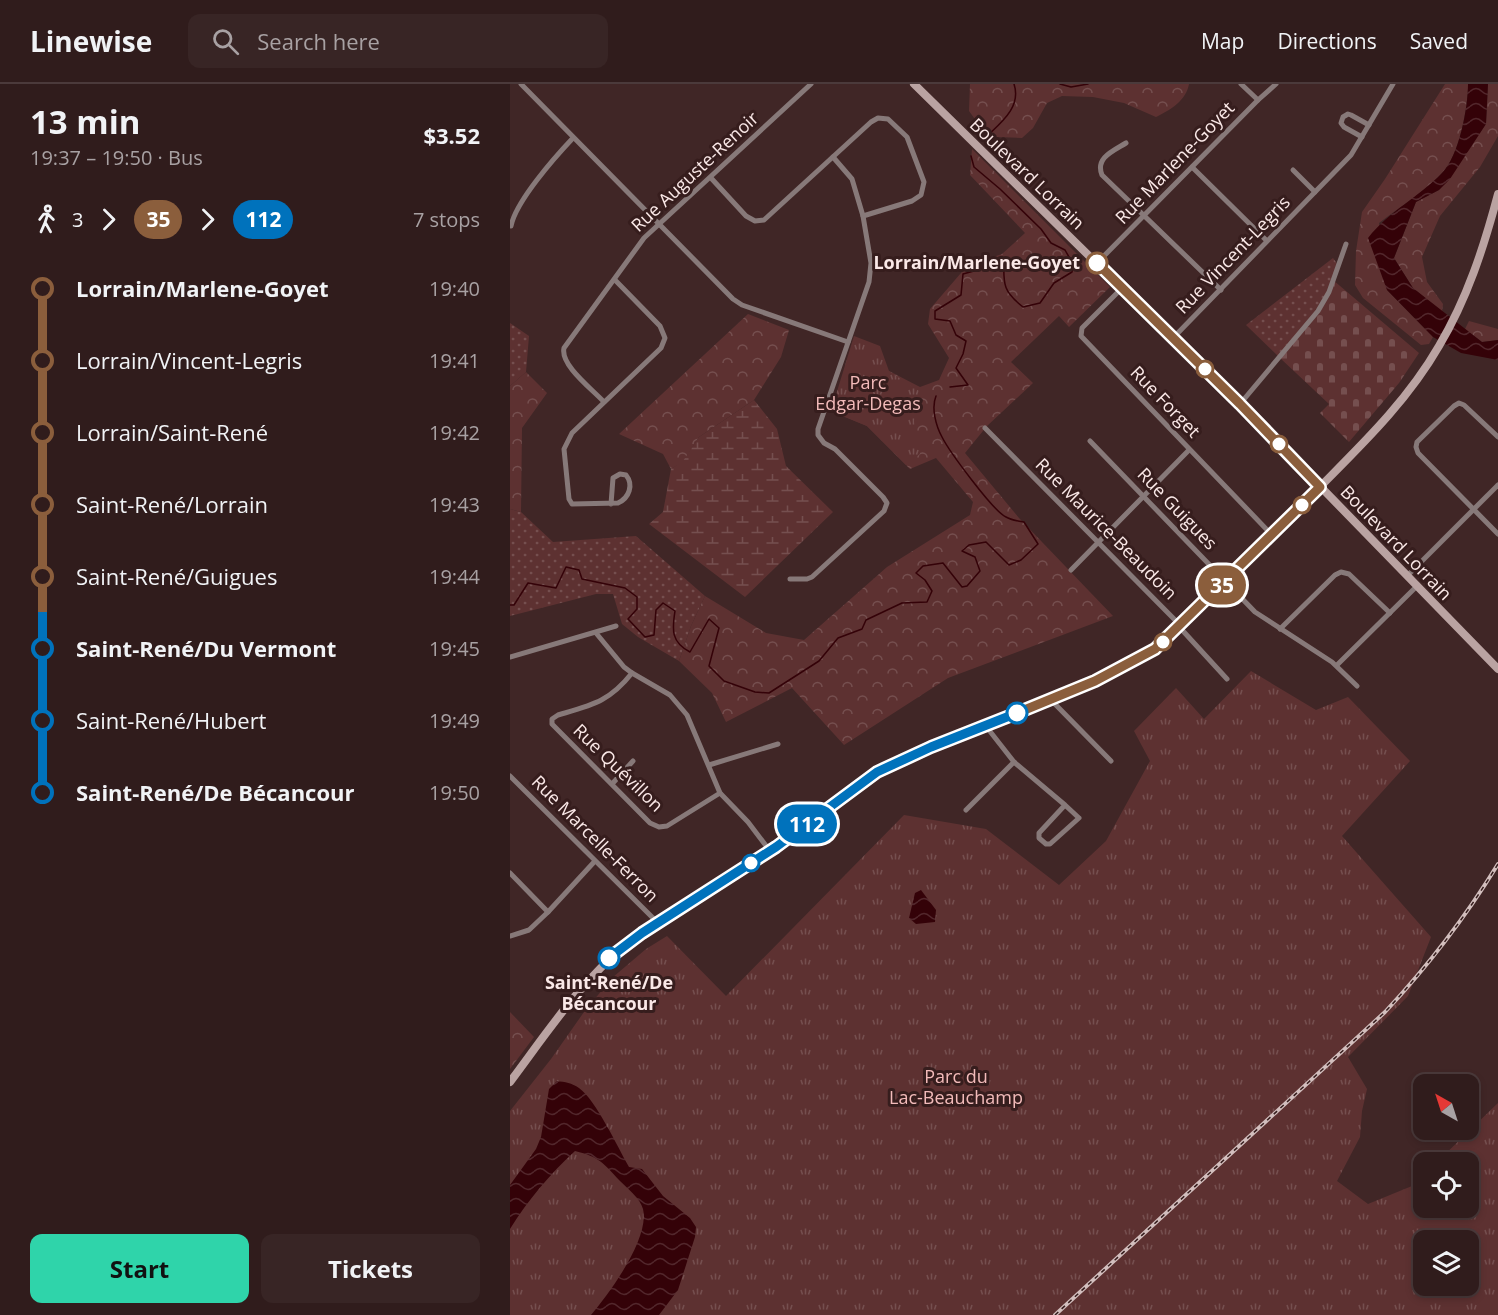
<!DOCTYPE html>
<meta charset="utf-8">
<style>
body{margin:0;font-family:"Open Sans",sans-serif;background:#382525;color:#f1f3f6;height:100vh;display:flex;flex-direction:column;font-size:22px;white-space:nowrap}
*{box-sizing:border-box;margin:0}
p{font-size:20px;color:#a8a1a3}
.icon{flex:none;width:33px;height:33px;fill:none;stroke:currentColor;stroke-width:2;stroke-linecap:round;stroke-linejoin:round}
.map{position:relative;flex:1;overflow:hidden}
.details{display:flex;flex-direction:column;background:#301c1c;width:510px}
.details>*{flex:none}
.badge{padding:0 12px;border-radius:20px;font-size:21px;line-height:39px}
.needle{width:39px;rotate:321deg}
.tools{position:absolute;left:903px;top:990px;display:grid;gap:12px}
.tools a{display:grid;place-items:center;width:66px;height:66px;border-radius:12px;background:#301c1c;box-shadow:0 3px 9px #0003,0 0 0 2px #4b3a3b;font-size:30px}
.map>.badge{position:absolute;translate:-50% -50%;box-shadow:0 0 0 3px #fff}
.legs{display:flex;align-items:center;gap:9px;height:66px;padding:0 30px;font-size:20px}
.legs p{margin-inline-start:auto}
.overview{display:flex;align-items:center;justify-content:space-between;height:102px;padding:0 30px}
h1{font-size:33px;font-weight:700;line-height:45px}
.action{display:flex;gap:12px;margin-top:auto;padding:12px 30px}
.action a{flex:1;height:69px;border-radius:12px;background:#2fd4aa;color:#111;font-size:24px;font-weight:700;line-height:69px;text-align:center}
.action a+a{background:#382525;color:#f1f3f6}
ul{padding:0 30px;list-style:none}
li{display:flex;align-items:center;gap:21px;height:72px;font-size:22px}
li i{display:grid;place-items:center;width:9px;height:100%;margin:0 8px;background:currentColor}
li i::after{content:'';width:15px;height:15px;margin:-8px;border:4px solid;border-radius:50%;background:#301c1c}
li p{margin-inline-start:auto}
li:first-child i{background:linear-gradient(#0000 50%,currentColor 0)}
li:last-child i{background:linear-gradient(currentColor 50%,#0000 0)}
header{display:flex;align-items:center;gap:36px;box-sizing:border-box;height:84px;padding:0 30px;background:#301c1c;border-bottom:2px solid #4b3a3b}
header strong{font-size:28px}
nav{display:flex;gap:33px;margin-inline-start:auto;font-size:21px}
.search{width:420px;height:54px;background:#382525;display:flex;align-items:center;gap:15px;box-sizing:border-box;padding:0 21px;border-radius:12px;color:#a8a1a3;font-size:22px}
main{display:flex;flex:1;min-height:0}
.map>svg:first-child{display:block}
</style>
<header>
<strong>Linewise</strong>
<div class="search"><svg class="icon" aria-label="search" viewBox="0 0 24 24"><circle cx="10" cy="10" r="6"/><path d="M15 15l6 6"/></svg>Search here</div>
<nav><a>Map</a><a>Directions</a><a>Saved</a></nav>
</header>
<main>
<section class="details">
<div class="overview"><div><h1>13 min</h1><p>19:37 – 19:50 · Bus</p></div><b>$3.52</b></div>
<div class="legs"><svg class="icon" aria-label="walk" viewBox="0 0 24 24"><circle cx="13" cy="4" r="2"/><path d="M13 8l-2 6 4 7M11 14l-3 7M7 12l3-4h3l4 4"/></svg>3<svg class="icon" aria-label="forward" viewBox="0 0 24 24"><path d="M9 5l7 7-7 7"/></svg><b class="badge" style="background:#8b5e3c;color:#fff">35</b><svg class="icon" aria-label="forward" viewBox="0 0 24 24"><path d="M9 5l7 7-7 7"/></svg><b class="badge" style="background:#0072bc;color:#fff">112</b><p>7 stops</p></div>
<ul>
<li><i style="color:#8b5e3c"></i><b>Lorrain/Marlene-Goyet</b><p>19:40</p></li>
<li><i style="color:#8b5e3c"></i><span>Lorrain/Vincent-Legris</span><p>19:41</p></li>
<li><i style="color:#8b5e3c"></i><span>Lorrain/Saint-René</span><p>19:42</p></li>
<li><i style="color:#8b5e3c"></i><span>Saint-René/Lorrain</span><p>19:43</p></li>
<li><i style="color:#8b5e3c"></i><span>Saint-René/Guigues</span><p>19:44</p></li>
<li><i style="color:#0072bc"></i><b>Saint-René/Du Vermont</b><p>19:45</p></li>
<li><i style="color:#0072bc"></i><span>Saint-René/Hubert</span><p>19:49</p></li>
<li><i style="color:#0072bc"></i><b>Saint-René/De Bécancour</b><p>19:50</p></li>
</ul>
<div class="action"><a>Start</a><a>Tickets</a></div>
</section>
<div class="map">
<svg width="988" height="1231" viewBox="0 0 988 1231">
<defs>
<pattern id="grass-dots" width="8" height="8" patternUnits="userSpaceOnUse" patternTransform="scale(1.5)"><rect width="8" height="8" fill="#5d3131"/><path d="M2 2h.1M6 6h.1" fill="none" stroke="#754f4f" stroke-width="1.8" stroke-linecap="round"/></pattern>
<pattern id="forest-crowns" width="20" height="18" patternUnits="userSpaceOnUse" patternTransform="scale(1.5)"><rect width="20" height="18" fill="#5d3131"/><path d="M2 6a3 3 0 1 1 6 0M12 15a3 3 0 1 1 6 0" fill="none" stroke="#754f4f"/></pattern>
<pattern id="wetland-marsh" width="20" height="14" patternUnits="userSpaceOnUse" patternTransform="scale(1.5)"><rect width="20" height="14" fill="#5d3131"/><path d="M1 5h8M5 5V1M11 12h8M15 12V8" fill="none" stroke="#754f4f"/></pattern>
<pattern id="cemetery-stones" width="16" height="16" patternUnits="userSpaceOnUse" patternTransform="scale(1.5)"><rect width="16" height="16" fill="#5d3131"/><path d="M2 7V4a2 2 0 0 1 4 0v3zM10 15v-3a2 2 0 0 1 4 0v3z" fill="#754f4f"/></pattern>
<pattern id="park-tufts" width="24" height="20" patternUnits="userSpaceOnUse" patternTransform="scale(1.5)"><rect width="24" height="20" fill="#5d3131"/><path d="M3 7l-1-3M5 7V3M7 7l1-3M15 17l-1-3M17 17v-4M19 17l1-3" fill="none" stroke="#754f4f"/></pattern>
<pattern id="water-waves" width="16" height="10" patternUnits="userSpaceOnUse" patternTransform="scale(1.5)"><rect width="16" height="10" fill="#340208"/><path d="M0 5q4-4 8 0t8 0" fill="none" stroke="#52272c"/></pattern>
</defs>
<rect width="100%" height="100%" fill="#402626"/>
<g fill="url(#grass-dots)">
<path d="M823 174 828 181 814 218 770 274 736 241Z"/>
<path d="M0 239 19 252 16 288 0 302Z"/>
<path d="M0 425 11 428 43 458 126 452 195 512 181 542 169 577 128 553 112 540 103 510H86L0 532Z"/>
</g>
<g fill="url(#forest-crowns)">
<path d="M460 0H679C676 17 660 26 646 33L614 19 583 13 552 12 537 19 523 44 512 54 486 53 470 42 459 27Z"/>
<path d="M935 0H958C958 23 949 72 932 89 914 108 890 123 869 139L877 206 923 253 919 260 911 261 853 214 845 201 846 167 852 128 875 95Z"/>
<path d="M978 0H988V52L970 83 930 132 912 173 917 198 933 220 932 228 903 204 884 174 906 118 929 106 976 40Z"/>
<path d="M462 65 600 203 559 243 549 232 501 278 523 299 477 342 455 369 509 434 603 532 438 594 334 661 282 604 216 638 202 609 169 577 181 542 195 512 256 549 294 556 377 483 460 431 463 418 426 374 400 385 357 342 325 329 379 287 410 303 429 296 439 274 418 240 420 225 457 182 492 170 515 149 460 91Z"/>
<path d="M238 230 279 246 271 273 244 316 189 353 173 378 161 385 153 370 109 350Z"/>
<path d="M959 237 988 245V256L972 258 955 245Z"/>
<path d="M16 288 37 309 12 344 11 428 0 425V302Z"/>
<path d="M0 928 24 953 0 985Z"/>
</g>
<path fill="url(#wetland-marsh)" d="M244 316 267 345 276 382 323 428 235 513 139 440 153 428 161 385 173 377 189 353Z"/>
<path fill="url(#cemetery-stones)" d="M823 196 909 269 889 299 839 358 810 329 819 320 770 274 809 227Z"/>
<g fill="url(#park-tufts)" fill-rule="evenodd">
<path d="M344 252 370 262 379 287 409 307 404 337 410 370 396 381 357 342 321 327Z"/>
<path d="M741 587 806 626 838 613 900 677 832 752 921 853 898 912 838 973 857 1005 852 1027 850 1053 827 1097 858 1120 902 1102 913 1091 914 1124H958V1078H927L988 1019V1231H0V1027L41 975 74 928 102 894 136 865 157 852 216 912 394 731 476 745 549 801 596 757 640 677 624 647 666 604 694 635ZM914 1156H958V1202H914Z"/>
</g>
<g fill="url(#water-waves)">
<path d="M958 0H978L976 40 940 95 929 106 906 118 884 174 903 204 972 258 988 256V276L951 269 923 253 877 206 858 154C879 127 909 113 932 89 949 72 958 24 958 0Z"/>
<path d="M411 806 426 826 425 838 406 840 399 834 405 809Z"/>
<path d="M47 997C55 998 62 999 69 1004 86 1016 108 1064 119 1083L132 1085 153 1112 180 1134 186 1143 185 1153 168 1206 149 1231H81C99 1210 140 1154 133 1125 130 1114 118 1105 110 1097 93 1079 90 1073 65 1067 40 1090 18 1116 0 1145V1101L26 1065 31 1053 39 1005Z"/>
</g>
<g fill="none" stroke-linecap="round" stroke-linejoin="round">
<g stroke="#340208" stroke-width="1.5">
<path d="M550 0 561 3 578 0"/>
<path d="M474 55C489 40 512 24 504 0"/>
<path d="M440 303 458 301 446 284 453 270 456 257 446 251 440 237 425 235V227L451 211 453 190 471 185 483 175 494 178C493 201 494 208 513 223L530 219 544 199 562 188 563 180 555 166 541 159 531 145 490 105 464 83 461 72"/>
<path d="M0 521H4L18 499 46 504 56 483 69 486 72 495 115 504 127 513V525L118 535 135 553 144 551 146 526 153 519 165 527C162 546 161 558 180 568L199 535 209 544 199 582 214 597 245 608 259 609 309 577 328 554 352 545 356 536 392 519 417 518 422 507 415 496 406 489 413 482 433 479 452 503 457 502 470 487 465 473 452 467 459 461 476 458 499 481 511 476 528 460 514 438C508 437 501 436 496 433 483 427 439 367 432 353 426 342 421 324 426 312"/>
</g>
<g stroke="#877979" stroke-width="5">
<path d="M11 0 223 215 232 221 338 258"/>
<path d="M731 0 748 16"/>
<path d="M852 53 834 43 831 39 833 33 838 30 841 31 859 41"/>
<path d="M616 59C603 67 585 74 592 91L711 206"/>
<path d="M682 83 756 156"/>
<path d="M783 86 805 108"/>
<path d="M201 94 236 132 245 137 254 136 361 38 368 34 378 35 397 53 414 98 411 111 402 117 353 132"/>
<path d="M1 142C6 117 45 73 63 54"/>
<path d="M587 179 748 16 766 0"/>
<path d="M612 204 572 244 571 252 762 451"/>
<path d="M663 254 841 71 883 0"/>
<path d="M94 318C82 305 50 281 54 264L134 154 301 0"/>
<path d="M730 320 808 227 819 208 836 160"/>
<path d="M475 344 667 538 673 547 717 595"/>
<path d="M988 353 954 321 949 319 944 322 907 358 906 363 908 369 988 450"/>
<path d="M580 357 745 528 822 578 847 602"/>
<path d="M101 420 103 394 110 390 116 391C124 401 119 414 108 419L62 420 59 415 54 365 62 349 151 264 155 254 150 242 105 196"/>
<path d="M561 486 679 366"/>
<path d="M898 491 988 401"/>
<path d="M280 495H297L302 493 374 427 377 419 373 413 325 365 314 359 308 351V345L359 198 361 179 353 132 342 95 323 73"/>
<path d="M770 545 825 491 831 488 839 490 880 529"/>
<path d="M86 549 114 583 122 589 160 611 177 631 210 709 238 738 260 767"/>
<path d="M0 573 106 542"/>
<path d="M827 581 908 501"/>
<path d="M122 589C99 618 82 621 48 631L42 635V640L140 739 149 743 157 742 210 709"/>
<path d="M541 616 601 677"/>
<path d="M475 641 504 678 555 721 529 749V754L536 760H540L569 734 555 721"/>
<path d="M199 681 268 660"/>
<path d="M0 692 148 839"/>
<path d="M102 700 123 677"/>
<path d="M456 726 504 678"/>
<path d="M0 789 38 828"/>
<path d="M0 852 19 846 38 828 85 777"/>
</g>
<g stroke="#baa3a2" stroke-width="8">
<path d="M404 0 730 320 988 585"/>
<path d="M0 998C36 950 70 898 117 860L266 763 367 688 421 663 585 597 638 570 656 555C704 509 752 461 799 414 846 366 895 321 929 262 957 215 974 163 988 110"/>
</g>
<defs>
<path id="rail" d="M545 1231 875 928C918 882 955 834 988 780"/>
</defs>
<use href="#rail" stroke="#d2bebd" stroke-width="4"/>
<use href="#rail" stroke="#361d1d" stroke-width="1.5" stroke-dasharray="4.5" stroke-linecap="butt"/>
</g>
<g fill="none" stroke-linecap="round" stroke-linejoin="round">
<defs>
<path id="line-1" d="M507 629 585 597 645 565 810 403 730 320 587 179"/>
<path id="line-2" d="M99 874 132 849 266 763 367 688 421 663 507 629"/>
</defs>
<use href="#line-1" stroke="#fff" stroke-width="14"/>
<use href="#line-2" stroke="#fff" stroke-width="14"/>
<use href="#line-1" stroke="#8b5e3c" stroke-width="9"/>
<use href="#line-2" stroke="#0072bc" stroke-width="9"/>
</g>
<g fill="#fff" stroke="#8b5e3c" stroke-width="3">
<circle cx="587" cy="179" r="10"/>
<circle cx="695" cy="285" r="8"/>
<circle cx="769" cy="360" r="8"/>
<circle cx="792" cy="421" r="8"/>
<circle cx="653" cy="558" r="8"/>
</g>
<g fill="#fff" stroke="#0072bc" stroke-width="3">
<circle cx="507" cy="629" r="10"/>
<circle cx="241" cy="779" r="8"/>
<circle cx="99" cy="874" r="10"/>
</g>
<g text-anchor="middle" stroke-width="6" stroke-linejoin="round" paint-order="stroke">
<g font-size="18" fill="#fae8e7" stroke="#361d1d">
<text transform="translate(665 79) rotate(-46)" y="6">Rue Marlene-Goyet</text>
<text transform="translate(185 88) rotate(-43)" y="6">Rue Auguste-Renoir</text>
<text transform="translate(517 90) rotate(44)" y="6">Boulevard Lorrain</text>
<text transform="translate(723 171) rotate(-46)" y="6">Rue Vincent-Legris</text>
<text transform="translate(655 318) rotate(46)" y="6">Rue Forget</text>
<text transform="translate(667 425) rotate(46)" y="6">Rue Guigues</text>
<text transform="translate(596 445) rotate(45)" y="6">Rue Maurice-Beaudoin</text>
<text transform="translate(886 459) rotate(46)" y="6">Boulevard Lorrain</text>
<text transform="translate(108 684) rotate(44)" y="6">Rue Quévillon</text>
<text transform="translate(85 755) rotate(45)" y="6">Rue Marcelle-Ferron</text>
</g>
<g font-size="18" font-weight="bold" fill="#fae8e7" stroke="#361d1d" text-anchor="end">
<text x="570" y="185">Lorrain/Marlene-Goyet</text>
<text x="99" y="905" text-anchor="middle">Saint-René/De<tspan x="99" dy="21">Bécancour</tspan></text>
</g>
<g font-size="18" fill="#f3bbba" stroke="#361d1d">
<text x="358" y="305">Parc<tspan x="358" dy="21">Edgar-Degas</tspan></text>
<text x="446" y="999">Parc du<tspan x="446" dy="21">Lac-Beauchamp</tspan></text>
</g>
</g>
</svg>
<div class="tools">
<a><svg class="needle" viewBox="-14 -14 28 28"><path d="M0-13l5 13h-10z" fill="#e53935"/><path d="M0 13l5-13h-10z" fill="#a8a1a3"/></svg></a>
<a><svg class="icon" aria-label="locate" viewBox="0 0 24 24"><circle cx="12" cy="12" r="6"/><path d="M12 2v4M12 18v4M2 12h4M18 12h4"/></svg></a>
<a><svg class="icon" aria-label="layers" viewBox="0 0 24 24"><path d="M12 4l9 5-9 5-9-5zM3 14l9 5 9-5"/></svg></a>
</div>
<b class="badge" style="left:712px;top:501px;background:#8b5e3c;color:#fff">35</b>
<b class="badge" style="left:297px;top:740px;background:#0072bc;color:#fff">112</b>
</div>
</main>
